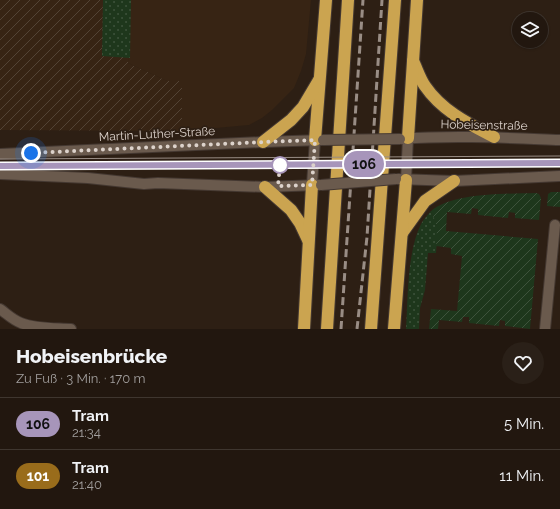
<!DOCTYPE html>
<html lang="de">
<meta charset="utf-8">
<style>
body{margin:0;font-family:Raleway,sans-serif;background:#2a2018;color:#f1f3f6;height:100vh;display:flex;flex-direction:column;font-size:15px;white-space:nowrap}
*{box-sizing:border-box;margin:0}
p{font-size:13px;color:#a29f9e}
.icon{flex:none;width:22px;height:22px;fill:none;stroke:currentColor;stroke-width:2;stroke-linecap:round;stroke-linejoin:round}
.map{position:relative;height:329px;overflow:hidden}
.panel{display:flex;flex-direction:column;background:#22170f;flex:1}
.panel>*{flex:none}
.badge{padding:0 8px;border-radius:13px;font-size:14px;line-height:26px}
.fabs{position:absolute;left:512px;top:12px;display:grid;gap:8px}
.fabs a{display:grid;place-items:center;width:36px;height:36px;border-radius:50%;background:#22170f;box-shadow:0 1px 3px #0004,0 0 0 1px #3f362f;font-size:20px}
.you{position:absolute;width:20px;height:20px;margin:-10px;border:3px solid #fff;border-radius:50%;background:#1a73e8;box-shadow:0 0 0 6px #1a73e833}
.map>.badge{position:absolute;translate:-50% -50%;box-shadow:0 0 0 2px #fff}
.round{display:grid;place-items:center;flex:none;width:42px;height:42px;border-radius:21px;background:#2a2018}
.summary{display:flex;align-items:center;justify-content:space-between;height:68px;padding:0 16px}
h1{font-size:19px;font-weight:800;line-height:30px}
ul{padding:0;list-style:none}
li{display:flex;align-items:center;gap:12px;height:52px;padding:0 16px;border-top:1px solid #3f362f}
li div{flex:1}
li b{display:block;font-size:15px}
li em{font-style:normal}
li .badge{min-width:44px;font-weight:700;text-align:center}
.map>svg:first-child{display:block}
</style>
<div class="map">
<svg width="560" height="329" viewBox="0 0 560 329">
<defs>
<pattern id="industrial-furrows" width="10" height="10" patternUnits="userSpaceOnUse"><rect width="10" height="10" fill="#372414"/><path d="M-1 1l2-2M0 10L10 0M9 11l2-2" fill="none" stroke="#534335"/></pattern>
<pattern id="grass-dots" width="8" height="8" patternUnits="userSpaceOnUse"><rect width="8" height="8" fill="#1e371c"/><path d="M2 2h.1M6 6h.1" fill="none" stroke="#3e533c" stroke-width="1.8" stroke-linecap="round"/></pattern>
<pattern id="garden-furrows" width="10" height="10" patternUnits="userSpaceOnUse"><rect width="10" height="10" fill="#1e371c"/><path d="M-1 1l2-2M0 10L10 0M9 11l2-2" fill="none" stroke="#3e533c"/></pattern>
</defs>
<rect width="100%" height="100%" fill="#2d1f14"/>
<path fill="#372414" d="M129 0H311L306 54 301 71 294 88 272 110 262 118 249 125 182 131V81H167L128 63Z"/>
<path fill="url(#industrial-furrows)" d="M0 0H129L128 63 167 81H182V131L0 130Z"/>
<g fill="url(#grass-dots)">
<path d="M103 0H131L130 58 102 56Z"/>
<path d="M430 212C441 223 437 239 436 253H428L425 290 420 308 419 329H406C408 298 407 252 421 224 423 220 427 216 430 212Z"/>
</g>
<g fill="url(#garden-furrows)">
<path d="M551 192H560V207L547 206 548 194Z"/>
<path d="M536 193 539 194 541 198 539 220 515 218V213L509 212 508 218 478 215V209L472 208 471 214 447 212 446 231 538 239 530 329 505 326V321L500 320 499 326 469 323V317H463L462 322 439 320 438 329H429L431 309 457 311 462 256 451 254V248L436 246C437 234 439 222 430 212 452 192 508 194 536 193Z"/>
</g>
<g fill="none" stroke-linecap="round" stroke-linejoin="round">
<defs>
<g id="minor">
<path d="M0 309C7 314 13 320 21 323 36 329 55 328 71 329"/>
<path d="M545 329 555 225"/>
</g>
<g id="secondary">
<path d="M402 139C454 135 507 138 560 140"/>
<path d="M0 154 263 142 322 140"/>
<path d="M0 174 88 178 144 184 158 183 265 187 319 185"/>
<path d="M398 179 454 181 560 176"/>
<path d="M406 180 408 138"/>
<path d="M312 185 315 140"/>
</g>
<g id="motorway">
<path d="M413 61C417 69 420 79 425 86 442 111 469 124 494 137"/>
<path d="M408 138 417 0"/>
<path d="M315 140 326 0"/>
<path d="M263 142 291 120 303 107 319 80"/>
<path d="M265 187 291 210 300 223 308 240"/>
<path d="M402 233 425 201 454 181"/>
<path d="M304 329 312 185"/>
<path d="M327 329 348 0"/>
<path d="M371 329 395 0"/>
<path d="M394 329 406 180"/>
</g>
</defs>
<use href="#minor" stroke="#453932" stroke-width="12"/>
<use href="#secondary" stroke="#453932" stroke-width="12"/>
<use href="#motorway" stroke="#453932" stroke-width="14"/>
<use href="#minor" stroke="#6a5a4d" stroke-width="10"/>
<use href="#secondary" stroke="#6a5a4d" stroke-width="10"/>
<use href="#motorway" stroke="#cba450" stroke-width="12"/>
<g stroke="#998d85" stroke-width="1">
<path d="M0 159 560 156"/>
<path d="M0 166 560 163"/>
</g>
<g stroke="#998d85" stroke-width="3" stroke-dasharray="8 4" stroke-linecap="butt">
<path d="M341 329 363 0"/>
<path d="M357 329 367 237 382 0"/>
</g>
<defs>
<g id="secondary-bridge">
<path d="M323 140 400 139"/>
<path d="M321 185 396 179"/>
</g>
</defs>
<use href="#secondary-bridge" stroke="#453932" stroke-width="12" stroke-linecap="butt"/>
<use href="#secondary-bridge" stroke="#6a5a4d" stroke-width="10"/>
</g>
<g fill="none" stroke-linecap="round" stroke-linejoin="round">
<defs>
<path id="line" d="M0 166 560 163"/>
</defs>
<use href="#line" stroke="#fff" stroke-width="9"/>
<use href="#line" stroke="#a795ba" stroke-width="6"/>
<path stroke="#dcd2cb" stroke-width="4" stroke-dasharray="0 7.2" d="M31 153 264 142 315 140 312 185 278 186 280 165"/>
</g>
<circle fill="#fff" stroke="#a795ba" stroke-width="2" cx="280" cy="165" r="8"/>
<g text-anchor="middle" stroke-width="3.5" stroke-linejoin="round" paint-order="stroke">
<g font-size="12" fill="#dcd2cb" stroke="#2d1f14">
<text transform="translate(484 125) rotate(1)" y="4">Hobeisenstraße</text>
<text transform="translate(157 134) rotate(-3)" y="4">Martin-Luther-Straße</text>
</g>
</g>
</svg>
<div class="fabs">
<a><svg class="icon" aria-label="layers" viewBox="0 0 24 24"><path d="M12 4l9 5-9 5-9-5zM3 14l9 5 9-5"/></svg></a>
</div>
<div class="you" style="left:31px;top:153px"></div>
<b class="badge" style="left:364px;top:164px;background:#a795ba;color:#111">106</b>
</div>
<section class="panel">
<div class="summary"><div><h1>Hobeisenbrücke</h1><p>Zu Fuß · 3 Min. · 170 m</p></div><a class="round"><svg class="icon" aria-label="heart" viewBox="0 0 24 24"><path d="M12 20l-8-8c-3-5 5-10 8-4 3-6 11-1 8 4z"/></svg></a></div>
<ul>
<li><span class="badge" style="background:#a795ba;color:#111">106</span><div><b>Tram</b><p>21:34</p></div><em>5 Min.</em></li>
<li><span class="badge" style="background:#996c1b;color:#fff">101</span><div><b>Tram</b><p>21:40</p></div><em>11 Min.</em></li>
</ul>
</section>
